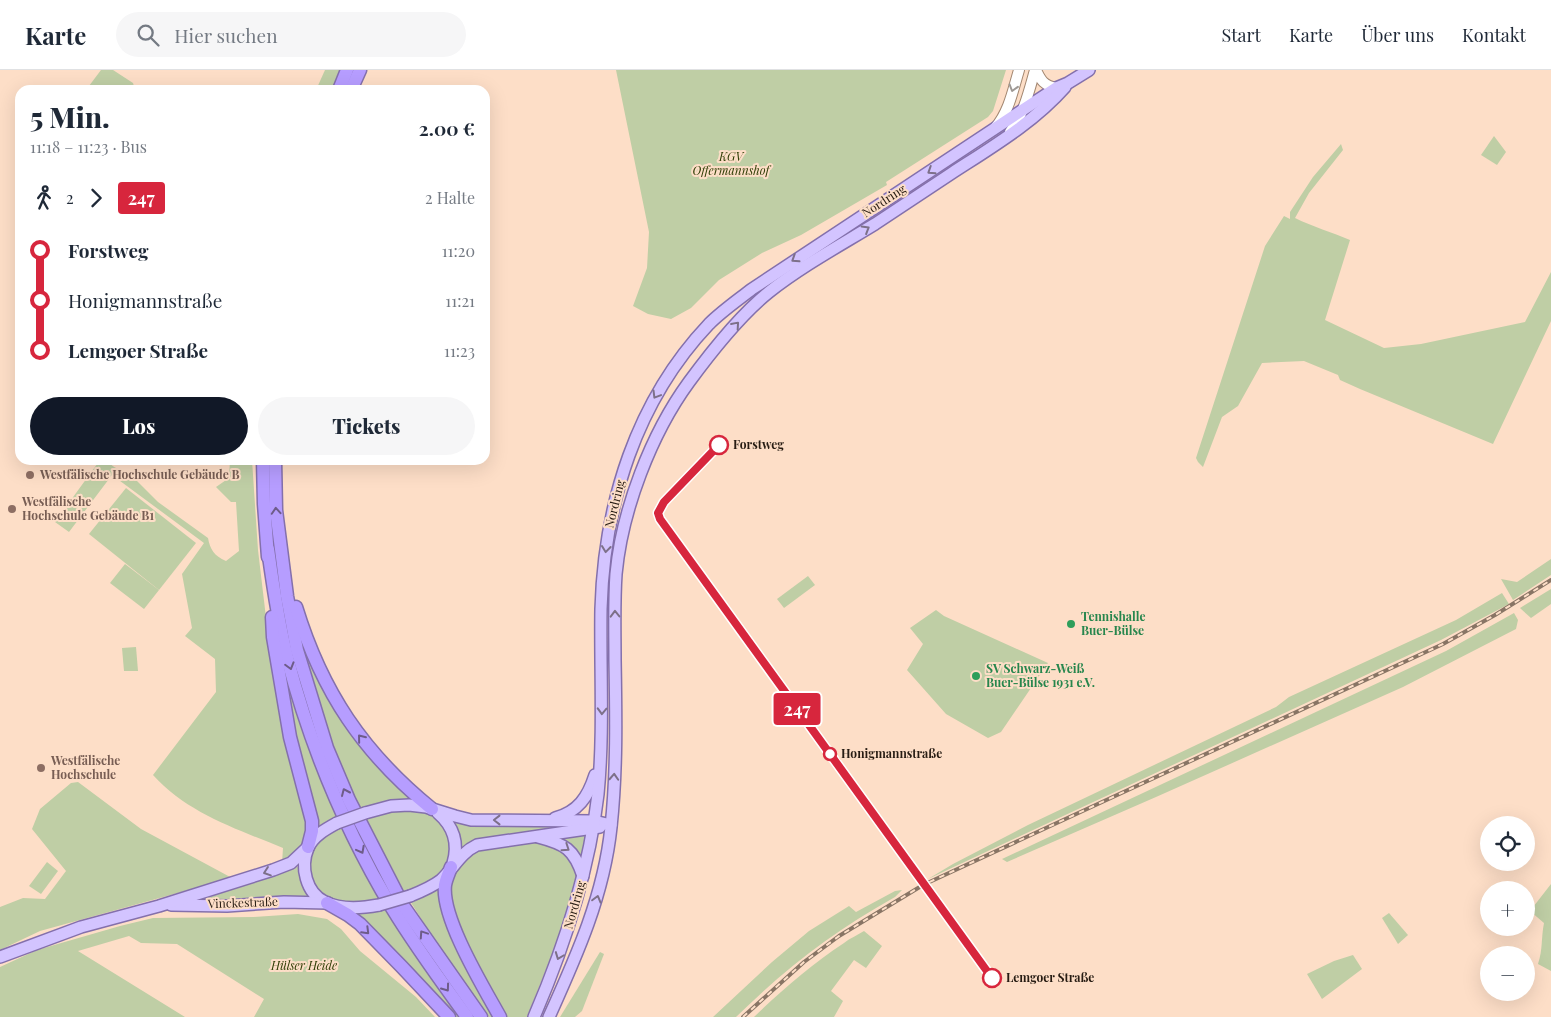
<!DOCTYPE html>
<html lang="de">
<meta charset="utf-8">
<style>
body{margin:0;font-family:"Playfair Display",serif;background:#f6f6f7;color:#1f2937;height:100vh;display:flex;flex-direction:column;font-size:19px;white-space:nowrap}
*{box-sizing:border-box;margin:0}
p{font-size:16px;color:#747a83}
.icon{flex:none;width:28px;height:28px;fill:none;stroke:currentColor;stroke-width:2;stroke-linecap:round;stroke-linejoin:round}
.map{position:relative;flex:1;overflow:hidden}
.details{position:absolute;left:15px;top:15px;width:475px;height:380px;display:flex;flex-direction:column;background:#fff;border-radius:15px;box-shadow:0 5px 20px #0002}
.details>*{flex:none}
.badge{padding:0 10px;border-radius:4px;font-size:18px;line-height:32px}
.buttons{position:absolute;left:1480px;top:746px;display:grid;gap:10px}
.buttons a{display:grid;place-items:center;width:55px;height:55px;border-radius:50%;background:#fff;box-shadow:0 5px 20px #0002;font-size:25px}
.map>.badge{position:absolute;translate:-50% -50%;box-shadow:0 0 0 2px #fff}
.legs{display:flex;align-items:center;gap:8px;height:55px;padding:0 15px;font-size:16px}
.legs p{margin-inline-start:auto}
.overview{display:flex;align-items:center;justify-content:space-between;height:85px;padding:0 15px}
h1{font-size:28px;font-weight:800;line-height:38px}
.cta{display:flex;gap:10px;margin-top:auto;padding:10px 15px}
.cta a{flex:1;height:58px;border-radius:30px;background:#111827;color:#fff;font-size:20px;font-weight:800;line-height:58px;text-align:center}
.cta a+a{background:#f6f6f7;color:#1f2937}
ul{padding:0 15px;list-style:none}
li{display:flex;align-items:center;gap:18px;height:50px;font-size:19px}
li i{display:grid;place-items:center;width:8px;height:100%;margin:0 6px;background:currentColor}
li i::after{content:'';width:12px;height:12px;margin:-6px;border:4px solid;border-radius:50%;background:#fff}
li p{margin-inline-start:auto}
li:first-child i{background:linear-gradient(#0000 50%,currentColor 0)}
li:last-child i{background:linear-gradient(currentColor 50%,#0000 0)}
header{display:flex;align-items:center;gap:30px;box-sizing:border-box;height:70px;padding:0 25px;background:#fff;border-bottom:1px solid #e0e1e3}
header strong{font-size:24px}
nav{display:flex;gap:28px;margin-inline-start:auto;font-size:18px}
.search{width:350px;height:45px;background:#f6f6f7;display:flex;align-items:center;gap:12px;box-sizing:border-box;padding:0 18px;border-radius:28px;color:#747a83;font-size:19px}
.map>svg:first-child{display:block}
</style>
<header>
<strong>Karte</strong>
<div class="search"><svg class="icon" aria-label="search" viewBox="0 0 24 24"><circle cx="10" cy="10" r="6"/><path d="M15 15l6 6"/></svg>Hier suchen</div>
<nav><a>Start</a><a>Karte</a><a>Über uns</a><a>Kontakt</a></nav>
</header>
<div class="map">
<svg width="1551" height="947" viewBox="0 0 1551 947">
<rect width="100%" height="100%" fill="#fddec7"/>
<g fill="#bfcea5">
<path d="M101 0H113L133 13 135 20H86Z"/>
<path d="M325 0H342L333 20H316Z"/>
<path d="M616 0H1006L993 41 988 47 886 112 887 115 801 165 762 183 719 210 691 238 671 249 648 244 633 236 647 198 649 162Z"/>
<path d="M1494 66 1506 82 1497 95 1481 85Z"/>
<path d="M1341 74 1343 80 1309 123 1295 148C1313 157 1332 162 1350 170L1325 250 1384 278 1421 274 1525 252 1551 202V251L1493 374 1360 319 1340 310 1338 305 1304 291 1262 293 1238 336 1222 347 1203 397 1198 392 1196 388 1265 176 1284 146 1290 149V142L1313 107Z"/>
<path d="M100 390C112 392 113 400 128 402L158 432 208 468C210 479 214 486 226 491L239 481 236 432H231L216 417 229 408 230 390H252L258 480 271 590 309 759 301 782 282 793 283 778C237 759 187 743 153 705L216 622 215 589 185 566 192 558 182 504 204 473 112 405 69 462 55 452Z"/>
<path d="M126 418 196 473 159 520 89 464Z"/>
<path d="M1551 489V505L1513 530 1501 509 1517 512Z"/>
<path d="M125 494 159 520 144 539 110 513Z"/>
<path d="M808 506 815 515 784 538 777 529Z"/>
<path d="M1551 519V534L1531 548 1520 538Z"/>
<path d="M1502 523 1509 534 1441 570 928 809 953 794 1028 755 1276 637 1289 627 1456 550Z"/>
<path d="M936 540 944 546 1048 593 1001 662 988 668 946 644 907 600 923 574 910 558Z"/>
<path d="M1514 543 1518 550 1516 559 1403 617 1156 727 1007 792 1002 789 1446 581Z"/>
<path d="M302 570 323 616 419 731 389 732 359 738C337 684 312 628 302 570Z"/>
<path d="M136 577 138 601H124L122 578Z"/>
<path d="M282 591C297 644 315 695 336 746L316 761 301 696Z"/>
<path d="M78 712 141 759 232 808 40 861 0 880V837L23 828 45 829 66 801 32 759 40 739 71 713Z"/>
<path d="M397 739C406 740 424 740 431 743 441 748 447 758 449 767 456 802 432 812 404 821L366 748Z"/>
<path d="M451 750 588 755 502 765 483 770 459 782V764Z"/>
<path d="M341 757 344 763 379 828C351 839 310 833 310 797 309 789 312 778 317 771 323 765 334 761 341 757Z"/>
<path d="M587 763 582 789 552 766Z"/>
<path d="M532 771 549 772 565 778 578 802 561 862 527 947H506L486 916 454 849 449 816 455 797 468 784 487 778Z"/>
<path d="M47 792 58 801 41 824 29 816Z"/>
<path d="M300 796 312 827C275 826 238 832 201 830Z"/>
<path d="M442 812 497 947H489C460 910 435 871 410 831Z"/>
<path d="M1551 814V901L1538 894C1543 879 1541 868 1544 853L1530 841Z"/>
<path d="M902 820 895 827C834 861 786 898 736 947H713L772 892 809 861 849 836 856 842 895 821Z"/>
<path d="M385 838 400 863 458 947H451L351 843Z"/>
<path d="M1389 843 1408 865 1398 874 1382 848Z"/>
<path d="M298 844 327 849 341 859 360 881 416 927 435 947H254L264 929 177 874 141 873 129 866 78 881 185 947H0V897L37 880 120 856 153 848 254 847Z"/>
<path d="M864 861 882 876 866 898 854 890 831 921 843 931 834 947H754C782 920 812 894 844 873 850 868 858 865 864 861Z"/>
<path d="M600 882 604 884 582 941 575 947H560Z"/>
<path d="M1353 885 1362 899 1322 929 1307 904 1334 891Z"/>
</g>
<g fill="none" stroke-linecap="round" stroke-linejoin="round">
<defs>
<g id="secondary">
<path d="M1036 0C1041 11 1044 15 1056 18"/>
<path d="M995 58C1009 42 1013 20 1019 0"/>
<path d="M1010 62C1024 44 1029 21 1035 0"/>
</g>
<g id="primary">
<path d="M365 743 391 736 409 735 426 737 455 746 471 750 594 751 611 755"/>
<path d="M438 743C453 756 459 773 453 793"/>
<path d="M555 748C578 742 588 727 595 705"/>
<path d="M337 753C326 759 313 766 308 778 300 797 306 823 325 832 341 840 363 838 379 835"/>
<path d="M538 767C565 774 574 779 583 806"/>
<path d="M410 826C420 822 432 817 441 810 454 798 460 783 477 775L600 757"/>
<path d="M171 835 227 836 284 832 327 833"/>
<path d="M0 887 81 857 159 836 273 800 291 793 308 777"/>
<path d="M534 947C565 875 589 802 598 724 604 662 600 601 601 539 604 434 636 331 709 254 722 241 738 230 752 219L1056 18 1068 13 1089 0"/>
<path d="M549 947C577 885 604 825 611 757 617 701 616 645 615 590 615 561 614 533 616 504 622 440 651 364 689 312 711 282 739 246 769 222 802 196 839 176 875 154 901 137 926 120 952 103 992 77 1033 53 1065 17"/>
</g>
<g id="motorway">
<path d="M339 20 347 0"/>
<path d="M351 20 360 0"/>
<path d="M263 390 264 434 268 487"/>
<path d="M275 390 276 440 287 526 297 580 327 678 349 730 404 837 481 947"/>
<path d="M268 479C273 515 278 552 287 587 310 675 345 760 392 838 415 876 441 911 467 947"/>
<path d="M296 537C322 622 363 683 432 739"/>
<path d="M272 547 273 567 290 667 312 751V761L308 777"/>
<path d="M451 797C449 803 446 809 445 815 441 848 484 918 500 947"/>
<path d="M327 833 348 845 360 854 402 897 449 947"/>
</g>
</defs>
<use href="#secondary" stroke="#a38771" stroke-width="12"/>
<use href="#primary" stroke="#8470ac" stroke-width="14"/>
<use href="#motorway" stroke="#8470ac" stroke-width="15"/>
<use href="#secondary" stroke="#fff" stroke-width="10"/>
<use href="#primary" stroke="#d3c4ff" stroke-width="11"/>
<use href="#motorway" stroke="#b69dff" stroke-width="12"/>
<defs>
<path id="rail" d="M743 947 804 892 839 866 923 815 1443 574 1495 545 1551 510"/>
</defs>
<use href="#rail" stroke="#897565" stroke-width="4"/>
<use href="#rail" stroke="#fddec7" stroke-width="2" stroke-dasharray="5.5" stroke-linecap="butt"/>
<defs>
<g id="primary-bridge">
<path d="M337 753 365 743"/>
<path d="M379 835 410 826"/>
</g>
</defs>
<use href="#primary-bridge" stroke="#8470ac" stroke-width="14" stroke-linecap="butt"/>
<use href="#primary-bridge" stroke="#d3c4ff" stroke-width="11"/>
</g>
<defs><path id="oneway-chevron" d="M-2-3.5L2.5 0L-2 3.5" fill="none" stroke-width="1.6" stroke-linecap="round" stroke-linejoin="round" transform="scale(1.25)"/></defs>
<use stroke="#9e9995" href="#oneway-chevron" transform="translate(1013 18) rotate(107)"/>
<g stroke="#7d7089">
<use href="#oneway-chevron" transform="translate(931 101) rotate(147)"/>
<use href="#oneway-chevron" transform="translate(866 159) rotate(-31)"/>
<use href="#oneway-chevron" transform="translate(795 189) rotate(147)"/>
<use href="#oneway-chevron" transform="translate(736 255) rotate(-49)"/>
<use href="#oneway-chevron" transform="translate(656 325) rotate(121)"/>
<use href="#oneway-chevron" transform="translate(606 479) rotate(97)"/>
<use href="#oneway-chevron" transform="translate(615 544) rotate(-91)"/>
<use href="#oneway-chevron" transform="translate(602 641) rotate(92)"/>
<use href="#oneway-chevron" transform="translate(614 707) rotate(-87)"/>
<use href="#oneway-chevron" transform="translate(497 750) rotate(180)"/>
<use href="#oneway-chevron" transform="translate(566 778) rotate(34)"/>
<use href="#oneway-chevron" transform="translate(267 802) rotate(161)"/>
<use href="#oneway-chevron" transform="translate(597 829) rotate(-75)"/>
<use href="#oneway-chevron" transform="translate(559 886) rotate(111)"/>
</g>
<g stroke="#6e5c89">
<use href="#oneway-chevron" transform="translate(276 441) rotate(-94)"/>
<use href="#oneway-chevron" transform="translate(290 596) rotate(74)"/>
<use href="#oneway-chevron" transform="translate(361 668) rotate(-129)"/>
<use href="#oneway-chevron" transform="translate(345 722) rotate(-114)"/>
<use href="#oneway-chevron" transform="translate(361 780) rotate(62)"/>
<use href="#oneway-chevron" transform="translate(366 861) rotate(45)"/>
<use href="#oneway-chevron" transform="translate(423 864) rotate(-124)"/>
<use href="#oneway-chevron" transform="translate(446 918) rotate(54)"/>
</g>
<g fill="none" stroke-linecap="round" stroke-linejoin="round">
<defs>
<path id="line-1" d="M719 375 664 432 658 443 660 449 992 908"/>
</defs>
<use href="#line-1" stroke="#fff" stroke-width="11"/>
<use href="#line-1" stroke="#d7263d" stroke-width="8"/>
</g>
<g fill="#fff" stroke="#d7263d" stroke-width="2.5">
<circle cx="719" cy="375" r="9"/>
<circle cx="830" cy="684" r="6"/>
<circle cx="992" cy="908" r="9"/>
</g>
<g fill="#8d6e63" stroke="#fddec7" stroke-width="2">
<circle cx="30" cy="405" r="5"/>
<circle cx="12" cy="439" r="5"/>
<circle cx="41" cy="698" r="5"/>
</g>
<g fill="#2e9e5b" stroke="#fddec7" stroke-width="2">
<circle cx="1071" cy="554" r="5"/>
<circle cx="976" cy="606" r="5"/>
</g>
<g text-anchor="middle" stroke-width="4" stroke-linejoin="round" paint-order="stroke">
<g font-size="12" font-style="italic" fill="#303e06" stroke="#fddec7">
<text x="731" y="91">KGV<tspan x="731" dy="14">Offermannshof</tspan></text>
<text x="304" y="900">Hülser Heide</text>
</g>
<g font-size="12" fill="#271c13" stroke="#fddec7">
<text transform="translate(884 131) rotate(-33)" y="4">Nordring</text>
<text transform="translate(615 434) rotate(-76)" y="4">Nordring</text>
<text transform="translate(243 833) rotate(-2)" y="4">Vinckestraße</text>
<text transform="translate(575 835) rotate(-74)" y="4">Nordring</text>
</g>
<g font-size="12" font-weight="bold" fill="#271c13" stroke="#fddec7" text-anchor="start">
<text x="733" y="379">Forstweg</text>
<text x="841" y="688">Honigmannstraße</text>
<text x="1006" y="912">Lemgoer Straße</text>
</g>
<g font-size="12" font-weight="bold" fill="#785e54" stroke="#fddec7" text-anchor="start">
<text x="40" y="409">Westfälische Hochschule Gebäude B</text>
<text x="22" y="436">Westfälische<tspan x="22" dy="14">Hochschule Gebäude B1</tspan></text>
<text x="51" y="695">Westfälische<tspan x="51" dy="14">Hochschule</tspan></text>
</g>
<g font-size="12" font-weight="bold" fill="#27864d" stroke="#fddec7" text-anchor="start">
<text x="1081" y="551">Tennishalle<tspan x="1081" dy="14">Buer-Bülse</tspan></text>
<text x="986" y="603">SV Schwarz-Weiß<tspan x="986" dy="14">Buer-Bülse 1931 e.V.</tspan></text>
</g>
</g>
</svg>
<div class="buttons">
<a><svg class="icon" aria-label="locate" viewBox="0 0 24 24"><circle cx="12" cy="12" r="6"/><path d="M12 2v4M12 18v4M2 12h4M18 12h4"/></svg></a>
<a>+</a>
<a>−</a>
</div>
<b class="badge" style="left:797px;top:639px;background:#d7263d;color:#fff">247</b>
<section class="details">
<div class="overview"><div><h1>5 Min.</h1><p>11:18 – 11:23 · Bus</p></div><b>2.00 €</b></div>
<div class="legs"><svg class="icon" aria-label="walk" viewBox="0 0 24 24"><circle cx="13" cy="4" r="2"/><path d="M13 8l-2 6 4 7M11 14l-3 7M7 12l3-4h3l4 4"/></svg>2<svg class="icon" aria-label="forward" viewBox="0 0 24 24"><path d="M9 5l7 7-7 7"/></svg><b class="badge" style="background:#d7263d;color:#fff">247</b><p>2 Halte</p></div>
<ul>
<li><i style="color:#d7263d"></i><b>Forstweg</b><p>11:20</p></li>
<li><i style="color:#d7263d"></i><span>Honigmannstraße</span><p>11:21</p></li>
<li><i style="color:#d7263d"></i><b>Lemgoer Straße</b><p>11:23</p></li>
</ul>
<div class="cta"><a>Los</a><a>Tickets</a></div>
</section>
</div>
